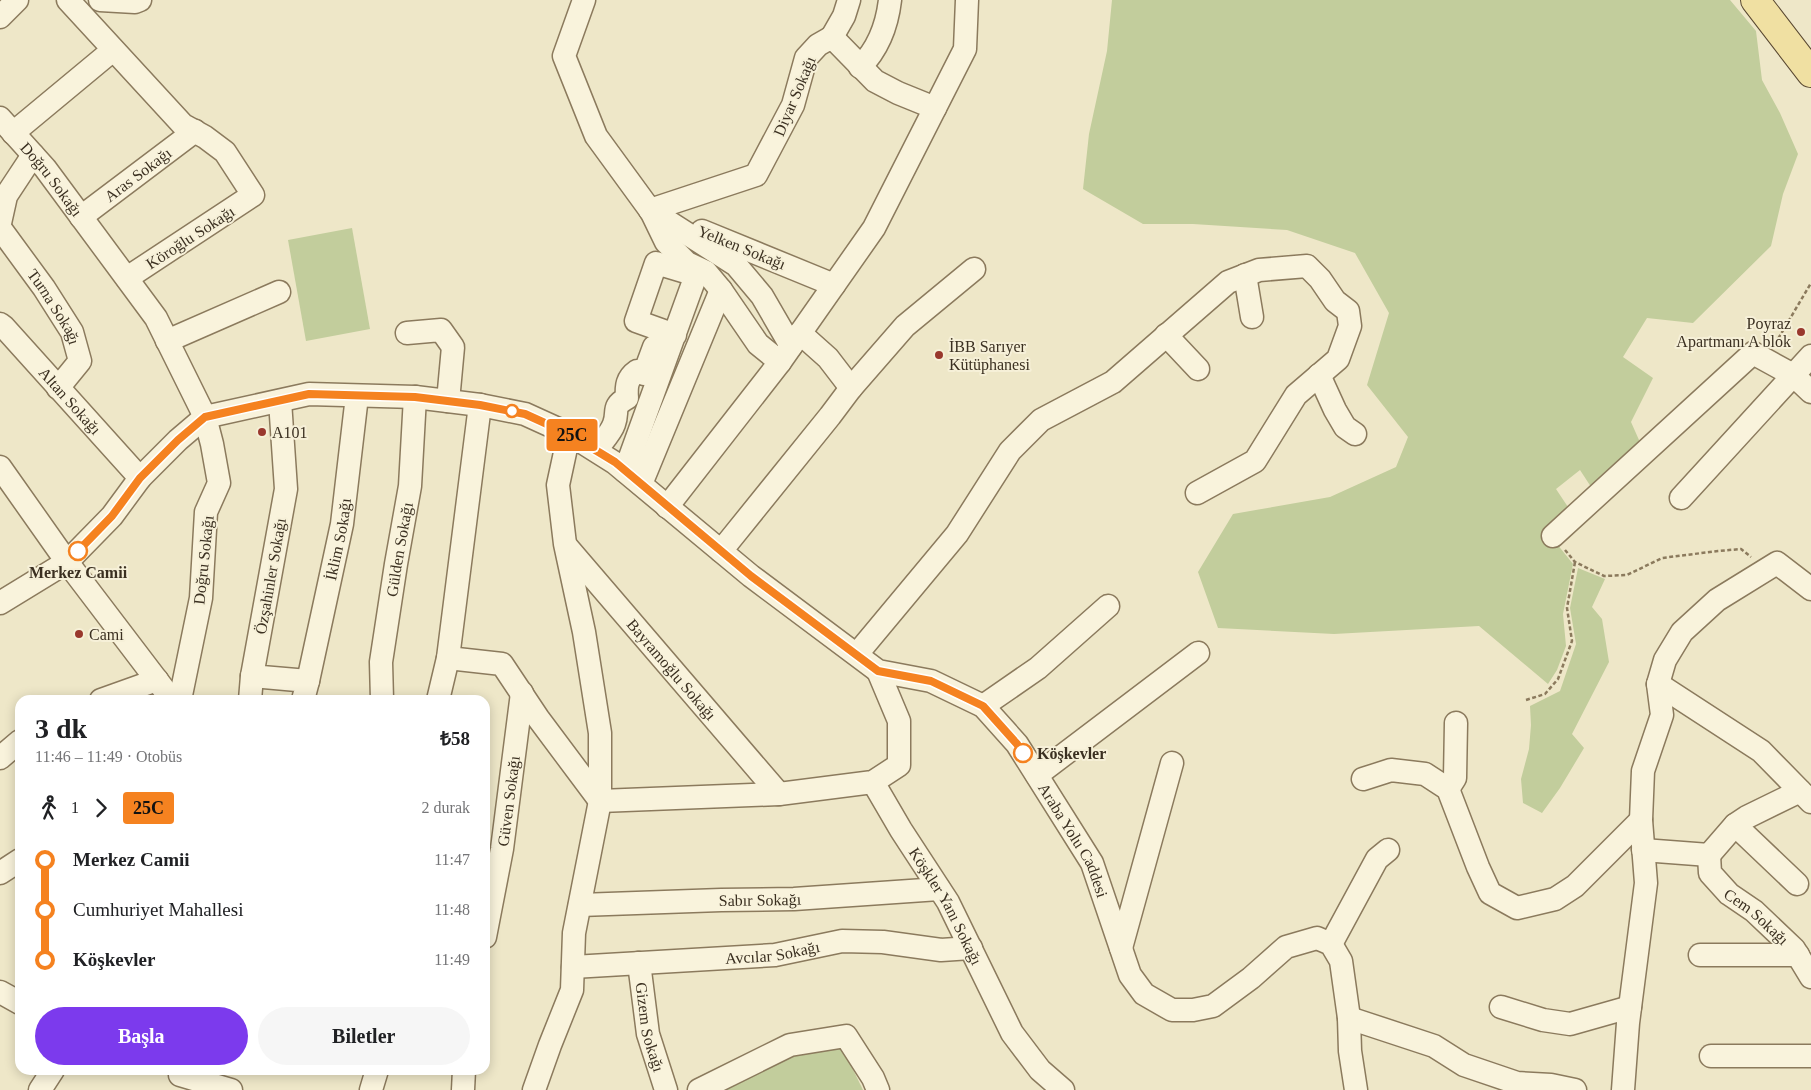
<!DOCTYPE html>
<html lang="tr">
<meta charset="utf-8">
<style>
body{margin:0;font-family:Georgia,serif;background:#f6f6f6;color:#202124;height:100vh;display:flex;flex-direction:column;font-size:19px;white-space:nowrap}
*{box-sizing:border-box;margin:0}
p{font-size:16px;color:#757577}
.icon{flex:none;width:28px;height:28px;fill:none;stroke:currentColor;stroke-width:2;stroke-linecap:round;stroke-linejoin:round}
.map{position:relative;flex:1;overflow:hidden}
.sheet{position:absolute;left:15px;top:695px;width:475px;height:380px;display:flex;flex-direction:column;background:#fff;border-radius:15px;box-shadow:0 2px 12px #0003}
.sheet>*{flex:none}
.badge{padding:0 10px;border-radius:4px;font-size:18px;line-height:32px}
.map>.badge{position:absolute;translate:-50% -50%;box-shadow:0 0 0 2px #fff}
.legs{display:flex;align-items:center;gap:8px;height:55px;padding:0 20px;font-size:16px}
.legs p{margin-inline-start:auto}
.overview{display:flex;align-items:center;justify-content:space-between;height:85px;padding:0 20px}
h1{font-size:28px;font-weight:700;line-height:38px}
.button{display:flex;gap:10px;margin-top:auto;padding:10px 20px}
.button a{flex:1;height:58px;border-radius:30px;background:#7c3aed;color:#fff;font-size:20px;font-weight:700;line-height:58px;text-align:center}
.button a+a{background:#f6f6f6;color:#202124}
ul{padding:0 20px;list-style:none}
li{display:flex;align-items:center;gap:18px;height:50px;font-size:19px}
li i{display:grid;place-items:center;width:8px;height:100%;margin:0 6px;background:currentColor}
li i::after{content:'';width:12px;height:12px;margin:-6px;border:4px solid;border-radius:50%;background:#fff}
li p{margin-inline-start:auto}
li:first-child i{background:linear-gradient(#0000 50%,currentColor 0)}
li:last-child i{background:linear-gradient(currentColor 50%,#0000 0)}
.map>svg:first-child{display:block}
</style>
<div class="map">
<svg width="1811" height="1090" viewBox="0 0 1811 1090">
<rect width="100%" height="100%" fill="#eee7c8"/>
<g fill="#c2cd9c">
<path d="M1112 0H1730L1756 31 1762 80 1780 113 1798 154 1783 194 1771 246 1693 323 1647 318 1623 357 1653 378 1631 422 1643 449 1595 493 1580 470 1556 489 1572 513 1549 534 1573 564 1563 614 1566 646 1557 670 1548 684 1479 626 1334 634 1218 628 1198 572 1233 514 1330 497 1396 467 1408 437 1367 385 1389 313 1355 253 1287 230 1193 224H1143L1083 189 1089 134 1107 51Z"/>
<path d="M352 228 370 329 306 341 288 240Z"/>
<path d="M1578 568 1605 579 1592 607 1602 619 1609 662 1572 734 1584 748 1560 788 1542 813 1523 803 1521 779 1529 749 1531 725 1530 706 1560 691 1576 644 1570 608Z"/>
<path d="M841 1045 863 1090H718L769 1062Z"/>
</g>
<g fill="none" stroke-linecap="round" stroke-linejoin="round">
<defs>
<g id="minor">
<path d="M68 0 183 125 205 137 225 152 253 195 127 278"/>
<path d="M100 0 135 2 140 0"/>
<path d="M584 0 564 56 596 136 650 210 736 265 762 296 791 346"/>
<path d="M0 17 17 0"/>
<path d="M832 37 844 16 849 0"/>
<path d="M860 67C879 48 887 26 890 0"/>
<path id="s1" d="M0 118 45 168 156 318 205 417 212 444 219 483 206 512 201 598 180 700"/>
<path d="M13 133 113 50"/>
<path d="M650 210 756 175 793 105 806 58 818 45 832 37 875 81 898 93 935 108"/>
<path d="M651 211 666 242 687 263 706 272 721 290 758 344 780 362"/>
<path id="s2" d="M81 217 195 131"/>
<path d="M0 223 6 196 33 155"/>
<path id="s3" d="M0 228 44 288 72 332 80 361 58 388"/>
<path d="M702 231 834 285"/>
<path d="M1245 275 1252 317"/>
<path id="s4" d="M0 324 4 327 140 478"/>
<path d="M407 333 441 330 453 347 448 401"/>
<path d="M800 333 828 358 851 388"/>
<path d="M1166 335 1198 369"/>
<path d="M167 341 279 292"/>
<path d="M1319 375 1335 410 1345 427 1355 434"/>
<path d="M280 401 286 489 252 676 308 681 303 700"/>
<path d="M596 450C601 443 611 433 614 424 619 411 611 407 627 398 626 386 627 378 637 371L644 374 654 347"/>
<path d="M0 467 67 562 172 700"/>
<path d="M625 471 696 275 656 263 636 321 675 335"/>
<path d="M641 484 721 290"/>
<path d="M1681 498 1811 356"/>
<path d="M667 507 780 362 874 228 965 49 967 0"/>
<path d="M1553 536 1753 353 1793 375 1811 392"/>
<path id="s5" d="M567 547 779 794"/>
<path d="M721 551 830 416 851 388 905 326 974 269"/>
<path id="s6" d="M0 603 67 562 112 516 140 478 178 440 205 417 309 394 415 397 480 405 525 414 569 434 615 463 751 576 878 671 931 681 983 706 1017 744 1092 863 1130 975 1144 994 1172 1010H1193L1213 1006 1251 978 1286 947 1317 938 1331 944 1341 961 1349 1018 1350 1051 1356 1090"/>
<path d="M857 654 957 534 1010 451 1041 420 1113 382 1228 282 1259 270 1307 266 1320 279 1335 301 1348 311 1350 326 1338 359 1296 395 1255 461 1197 493"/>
<path d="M448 658 502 664 538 718 600 801 779 794 873 782 899 765V721L878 671"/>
<path id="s7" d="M308 681 342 524 357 396"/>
<path d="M1658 684 1761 751 1811 802"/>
<path d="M101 700 157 680"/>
<path d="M250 700 252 676"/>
<path id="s8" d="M382 700 381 662 396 564 410 486 415 397"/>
<path d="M438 700 448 658 480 405"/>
<path d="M983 706 1038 668 1108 606"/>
<path d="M0 758 20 741"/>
<path d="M1037 775 1198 653"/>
<path d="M1363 779 1391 770 1425 774 1448 789 1478 867 1490 893 1517 908 1555 899 1575 886 1641 820"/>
<path id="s9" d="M873 782 901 830 948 902 1012 1033 1040 1070 1063 1090"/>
<path d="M1448 789 1455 778 1456 723"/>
<path d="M1735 825 1797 884"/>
<path d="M1643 850 1709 855 1735 825 1747 817 1800 791"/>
<path id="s10" d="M1709 855 1710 873 1729 894 1754 911 1794 949 1811 977"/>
<path d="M0 873 20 860"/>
<path id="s11" d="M580 905 721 900 794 899 939 889"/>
<path id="s12" d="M485 937 502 849 522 693"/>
<path d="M1331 944 1377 859 1388 850"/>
<path d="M1121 948 1172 763"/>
<path d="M1700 955H1798"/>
<path id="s13" d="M639 963 648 1034 666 1090"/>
<path id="s14" d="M573 967 775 955 842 941 883 942 941 950 971 948"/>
<path d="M0 992 20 1003"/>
<path d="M1501 1007 1543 1020 1570 1024 1630 1007"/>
<path d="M1349 1018 1434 1046 1464 1065 1517 1083 1551 1085 1575 1090"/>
<path d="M1711 1056H1811"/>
<path d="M180 1075 231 1090"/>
<path d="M40 1090 53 1070"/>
<path d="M371 1090 377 1070"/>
<path d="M463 1090 464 1070"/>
<path d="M534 1090 550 1045 572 990 574 933 600 801V733L584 632 565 544 558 485 569 434"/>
<path d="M699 1090 790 1045 846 1036 873 1078 878 1090"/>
<path d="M1623 1090 1628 1023 1646 883 1641 820 1643 771 1662 715 1658 684 1665 660 1682 632 1717 600 1777 563 1811 589"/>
</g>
<path id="major" d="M1755 0 1811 73"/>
</defs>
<use href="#minor" stroke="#8b7a5d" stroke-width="25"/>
<use href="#major" stroke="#594831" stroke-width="30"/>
<g stroke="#8b7a5d" stroke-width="2.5" stroke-dasharray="4 2.5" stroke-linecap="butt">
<path d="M1775 344 1811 283"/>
<path d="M1565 550 1575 562 1604 576 1627 575 1662 558 1718 551 1741 549 1751 557"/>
<path d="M1526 700 1545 694 1558 679 1572 641 1567 608 1575 562"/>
</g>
<use href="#minor" stroke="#f9f3dc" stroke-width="22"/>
<use href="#major" stroke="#f0e0a2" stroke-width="28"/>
</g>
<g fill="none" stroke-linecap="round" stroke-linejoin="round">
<defs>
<path id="line-1" d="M78 551 112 516 140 478 178 440 205 417 309 394 415 397 480 405 525 414 569 434 615 462 751 576 878 671 931 681 983 706 1017 744 1023 753"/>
</defs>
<use href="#line-1" stroke="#fff" stroke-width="11"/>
<use href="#line-1" stroke="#f58220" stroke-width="8"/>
</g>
<g fill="#99382d" stroke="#f6f0d8" stroke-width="2">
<circle cx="1801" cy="332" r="5"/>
<circle cx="939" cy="355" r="5"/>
<circle cx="262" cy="432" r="5"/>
<circle cx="79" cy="634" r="5"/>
</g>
<g fill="#fff" stroke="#f58220" stroke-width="2.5">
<circle cx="512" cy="411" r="6"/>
<circle cx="78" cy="551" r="9"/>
<circle cx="1023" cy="753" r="9"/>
</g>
<g text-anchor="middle" stroke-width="4" stroke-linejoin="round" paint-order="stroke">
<g font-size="16" fill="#3b3021" stroke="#f6f0d8">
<text transform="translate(794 96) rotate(-67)" y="6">Diyar Sokağı</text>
<text dy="6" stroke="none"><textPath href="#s2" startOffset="71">Aras Sokağı</textPath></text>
<text dy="6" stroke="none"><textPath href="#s1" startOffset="80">Doğru Sokağı</textPath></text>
<text transform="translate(190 237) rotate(-33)" y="6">Köroğlu Sokağı</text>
<text transform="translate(742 247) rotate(22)" y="6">Yelken Sokağı</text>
<text dy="6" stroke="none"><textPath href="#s3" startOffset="96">Turna Sokağı</textPath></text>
<text dy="6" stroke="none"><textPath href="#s4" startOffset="104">Altan Sokağı</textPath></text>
<text dy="6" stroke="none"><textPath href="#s7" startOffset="145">İklim Sokağı</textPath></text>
<text dy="6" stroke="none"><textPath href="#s8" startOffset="152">Gülden Sokağı</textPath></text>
<text transform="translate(203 560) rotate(-84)" y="6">Doğru Sokağı</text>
<text transform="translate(270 576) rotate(-80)" y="6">Özşahinler Sokağı</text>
<text dy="6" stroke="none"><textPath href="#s5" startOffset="161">Bayramoğlu Sokağı</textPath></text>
<text dy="6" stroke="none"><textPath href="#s12" startOffset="138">Güven Sokağı</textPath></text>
<text dy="6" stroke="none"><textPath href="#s6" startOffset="1316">Araba Yolu Caddesi</textPath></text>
<text dy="6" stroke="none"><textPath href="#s11" startOffset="180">Sabır Sokağı</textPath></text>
<text dy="6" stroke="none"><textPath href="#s9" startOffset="144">Köşkler Yanı Sokağı</textPath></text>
<text dy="6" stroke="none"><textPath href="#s10" startOffset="82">Cem Sokağı</textPath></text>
<text dy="6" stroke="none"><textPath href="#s14" startOffset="200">Avcılar Sokağı</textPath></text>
<text dy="6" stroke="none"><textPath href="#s13" startOffset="65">Gizem Sokağı</textPath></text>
</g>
<g font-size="16" fill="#3b3021" stroke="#f6f0d8" text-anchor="start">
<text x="1791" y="329" text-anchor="end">Poyraz<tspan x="1791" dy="18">Apartmanı A blok</tspan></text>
<text x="949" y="352">İBB Sarıyer<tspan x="949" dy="18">Kütüphanesi</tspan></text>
<text x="272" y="438">A101</text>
<text x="89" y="640">Cami</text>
</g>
<g font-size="16" font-weight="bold" fill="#3b3021" stroke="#f6f0d8">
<text x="78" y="578">Merkez Camii</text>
<text x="1037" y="759" text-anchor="start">Köşkevler</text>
</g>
</g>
</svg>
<b class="badge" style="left:572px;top:435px;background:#f58220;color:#111">25C</b>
<section class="sheet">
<div class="overview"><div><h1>3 dk</h1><p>11:46 – 11:49 · Otobüs</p></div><b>₺58</b></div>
<div class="legs"><svg class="icon" aria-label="walk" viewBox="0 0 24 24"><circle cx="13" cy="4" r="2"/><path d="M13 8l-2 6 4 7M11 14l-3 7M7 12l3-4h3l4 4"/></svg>1<svg class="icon" aria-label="forward" viewBox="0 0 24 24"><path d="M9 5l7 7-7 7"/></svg><b class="badge" style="background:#f58220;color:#111">25C</b><p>2 durak</p></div>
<ul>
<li><i style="color:#f58220"></i><b>Merkez Camii</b><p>11:47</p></li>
<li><i style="color:#f58220"></i><span>Cumhuriyet Mahallesi</span><p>11:48</p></li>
<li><i style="color:#f58220"></i><b>Köşkevler</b><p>11:49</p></li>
</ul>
<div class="button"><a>Başla</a><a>Biletler</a></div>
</section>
</div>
